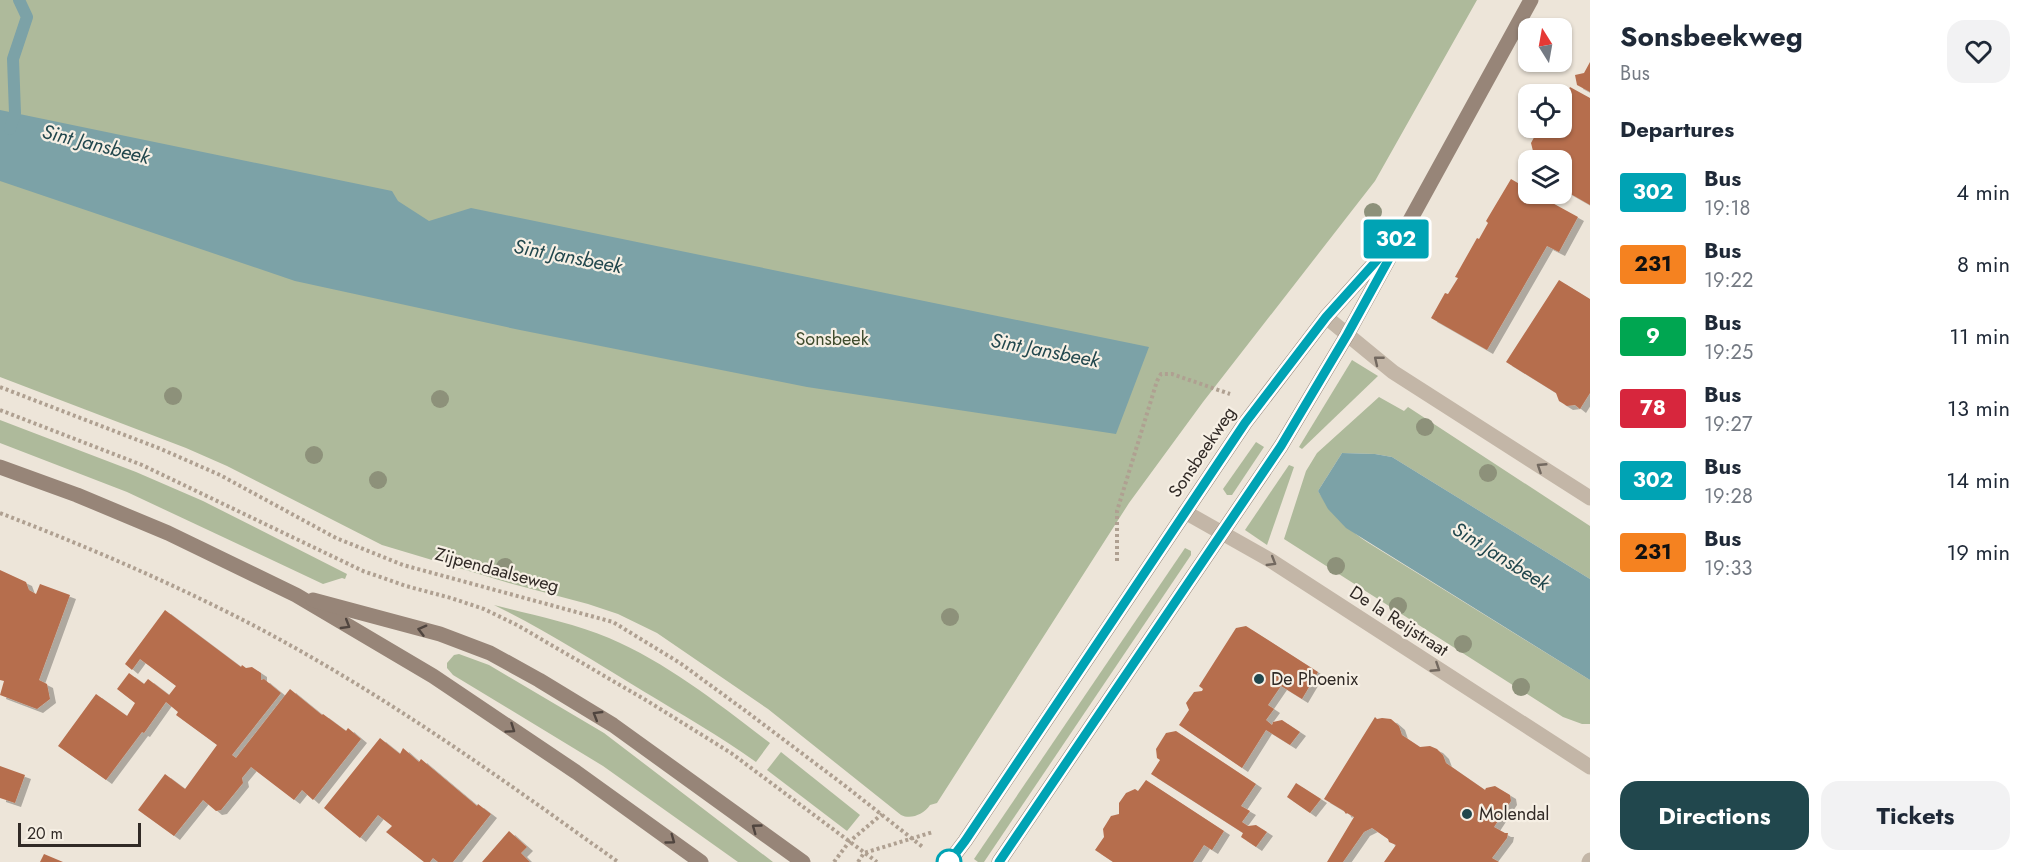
<!DOCTYPE html>
<style>
body{margin:0;font-family:Jost,sans-serif;background:#f2f2f3;color:#1f2937;height:100vh;display:flex;flex-direction:column;font-size:22px;white-space:nowrap}
*{box-sizing:border-box;margin:0}
p{font-size:20px;color:#747a83}
.icon{flex:none;width:33px;height:33px;fill:none;stroke:currentColor;stroke-width:2;stroke-linecap:round;stroke-linejoin:round}
.map{position:relative;flex:1;overflow:hidden}
.side{display:flex;flex-direction:column;background:#fff;width:450px}
.side>*{flex:none}
.badge{padding:0 12px;border-radius:4px;font-size:21px;line-height:39px}
.needle{width:39px;rotate:349deg}
.buttons{position:absolute;left:1518px;top:18px;display:grid;gap:12px}
.buttons a{display:grid;place-items:center;width:54px;height:54px;border-radius:12px;background:#fff;box-shadow:0 2px 4px #0004;font-size:30px}
.scale{position:absolute;left:18px;bottom:15px;width:123px;box-sizing:border-box;padding-left:6px;border:3px solid #312a26;border-top:0;font-size:16px;line-height:21px;white-space:nowrap;color:#312a26;-webkit-text-stroke:4px #f6efe4;paint-order:stroke}
.map>.badge{position:absolute;translate:-50% -50%;box-shadow:0 0 0 3px #fff}
h2{padding:0 30px;font-size:22px;line-height:54px}
.round{display:grid;place-items:center;flex:none;width:63px;height:63px;border-radius:18px;background:#f2f2f3}
.overview{display:flex;align-items:center;justify-content:space-between;height:102px;padding:0 30px}
h1{font-size:28px;font-weight:700;line-height:45px}
.cta{display:flex;gap:12px;margin-top:auto;padding:12px 30px}
.cta a{flex:1;height:69px;border-radius:18px;background:#21474d;color:#fff;font-size:24px;font-weight:700;line-height:69px;text-align:center}
.cta a+a{background:#f2f2f3;color:#1f2937}
ul{padding:0;list-style:none}
li{display:flex;align-items:center;gap:18px;height:72px;padding:0 30px}
li div{flex:1}
li b{display:block;font-size:22px}
li em{font-style:normal}
li .badge{min-width:66px;font-weight:700;text-align:center}
main{display:flex;flex:1;min-height:0}
.map>svg:first-child{display:block}
</style>
<main>
<div class="map">
<svg width="1590" height="862" viewBox="0 0 1590 862">
<defs>
<filter id="shadow"><feDropShadow dx="6" dy="4" stdDeviation="0" flood-color="#0004"/></filter>
</defs>
<rect width="100%" height="100%" fill="#ede5d9"/>
<g fill="#aeba9b">
<path d="M0 0H1477L1375 181 1203 402 1129 503 937 803 930 805C924 814 911 820 901 815L768 709 657 633 618 614 588 604 509 583 382 545 227 466 186 448 0 377Z"/>
<path d="M1352 360 1378 376 1302 449 1299 447Z"/>
<path d="M1379 397 1404 411 1408 407 1590 526V579L1392 457 1375 454 1342 453 1318 491C1331 513 1346 528 1367 542L1590 680V724H1582L1563 717 1284 539 1306 471 1317 453Z"/>
<path d="M0 420 136 472 203 501 347 574 345 579 342 578 323 584 127 492 0 443Z"/>
<path d="M1256 442 1264 447 1232 495H1227L1223 489Z"/>
<path d="M1289 465 1294 467 1267 545 1245 530Z"/>
<path d="M1185 548 1191 551V555L984 862H978L974 859Z"/>
<path d="M494 605C532 615 573 623 609 638 668 663 720 705 770 743L756 762C720 736 681 714 643 691 594 661 545 630 494 605Z"/>
<path d="M459 654 489 665 604 733 773 862H738L603 766 453 675 447 668V663L454 655Z"/>
<path d="M781 752 860 815 847 831 767 770Z"/>
</g>
<g fill="#7ca2a7">
<path d="M0 110 392 191 398 201 429 221 471 208 1149 347 1116 434 807 387 520 330 295 281 0 181Z"/>
<path d="M1342 453 1375 454 1392 457 1590 579V680L1346 528 1328 509 1318 491Z"/>
</g>
<g fill="none" stroke-linecap="round" stroke-linejoin="round">
<path stroke="#7ca2a7" stroke-width="12" d="M10 129 15 113 13 59 27 17 19 0"/>
</g>
<g fill="#b66e4e" filter="url(#shadow)">
<path d="M1590 62V92L1577 85 1575 75 1584 73Z"/>
<path d="M1570 87 1590 98V205L1562 189V160H1528V170L1524 168 1533 151 1531 143 1538 130 1547 128H1562V102Z"/>
<path d="M1511 179 1528 189V194H1536L1578 217 1559 252 1547 246 1487 350 1431 318 1445 293 1448 294 1458 278 1455 277 1477 238 1479 239 1488 223 1486 221Z"/>
<path d="M1559 280 1590 299V393L1580 409 1575 405 1567 406 1559 401 1556 393 1506 362Z"/>
<path d="M0 570 26 582 29 590 36 594 40 584 70 595 39 680 47 684 50 699 37 709 0 695 4 681 0 680Z"/>
<path d="M165 610 241 667 242 665 246 668 252 667 261 673V680L264 679 281 693 232 755 236 758 290 689 322 715 323 714 346 731 348 728 361 739 313 800 302 790 294 800 251 767 242 778 243 783 221 810 216 811 203 800 174 836 138 810 165 774 185 789 217 745 176 715 178 712 166 702 144 733 142 732 106 780 58 746 96 694 127 716 135 703 117 689 129 673 144 684 148 679 169 695 176 686 140 659 132 670 125 664Z"/>
<path d="M1246 626 1318 672 1302 699 1281 686 1268 705 1274 709 1266 720 1272 725 1273 722 1282 720 1300 732 1290 745 1266 730 1242 768 1179 725 1189 710 1186 703 1194 692 1202 691 1203 689 1199 686 1236 628Z"/>
<path d="M1375 717 1377 719 1382 718 1391 719 1399 726 1402 735 1420 747 1430 746 1437 749 1443 755 1446 763 1485 790 1486 788 1495 786 1510 795 1511 801 1494 827 1505 833H1508L1507 838 1492 858 1499 862H1384L1396 845 1389 842 1388 839 1372 828 1364 832 1343 862H1327L1354 817 1347 813 1346 814 1344 811 1324 799Z"/>
<path d="M1176 731 1256 784 1241 806 1250 811 1242 822 1248 826 1256 825 1267 832 1256 847 1241 837 1243 833 1151 774 1160 760 1157 758 1156 749 1166 733Z"/>
<path d="M380 738 400 754 403 748 419 762 421 759 477 806 478 804 491 814 453 862H438L433 858 430 862H424L386 832 392 826 378 815 360 838 324 808Z"/>
<path d="M0 766 25 775 15 803 0 798Z"/>
<path d="M1146 780 1224 831 1212 850 1204 845 1193 862H1113L1095 850 1104 837 1103 829 1111 816 1119 814V803L1126 793 1135 789 1138 791Z"/>
<path d="M1296 783 1321 799 1310 813 1287 797Z"/>
<path d="M509 831 527 847 521 853 530 862H482Z"/>
<path d="M44 854 63 862H40Z"/>
</g>
<g fill="none" stroke-linecap="round" stroke-linejoin="round">
<g stroke="#afa091" stroke-width="4" stroke-dasharray="3 3" stroke-linecap="butt">
<path d="M0 387 161 449 220 475 336 538 403 565 613 622 680 663 743 709 844 785 924 848"/>
<path d="M0 410 142 465 363 571 406 586 451 598 484 609 517 625 649 702 731 753 877 862"/>
<path d="M0 513C83 545 165 580 245 621 377 689 498 776 618 862"/>
<path d="M1117 561V511L1157 381 1161 374H1172L1230 394"/>
<path d="M834 862 849 842 882 814"/>
<path d="M858 862 864 853 933 832"/>
</g>
<g stroke="#c3b6a7" stroke-width="15">
<path d="M1326 317 1393 372 1590 498"/>
<path d="M1185 512 1270 560 1590 767"/>
<path d="M1589 862 1590 860"/>
</g>
<g stroke="#978578" stroke-width="15">
<path d="M0 467 77 495 168 533 296 595 433 676 576 772 701 862"/>
<path d="M313 600 440 634 490 653 539 680 613 725 803 862"/>
<path d="M949 862 965 841 1245 423 1326 317 1388 248"/>
<path d="M999 862 1281 446 1347 335 1531 0"/>
</g>
</g>
<g fill="#8d917a">
<circle cx="1373" cy="212" r="9"/>
<circle cx="173" cy="396" r="9"/>
<circle cx="440" cy="399" r="9"/>
<circle cx="1425" cy="427" r="9"/>
<circle cx="314" cy="455" r="9"/>
<circle cx="1488" cy="473" r="9"/>
<circle cx="378" cy="480" r="9"/>
<circle cx="1336" cy="566" r="9"/>
<circle cx="505" cy="567" r="9"/>
<circle cx="1398" cy="606" r="9"/>
<circle cx="950" cy="617" r="9"/>
<circle cx="1463" cy="644" r="9"/>
<circle cx="1521" cy="687" r="9"/>
</g>
<defs><path id="oneway-chevron" d="M-2-3.5L2.5 0L-2 3.5" fill="none" stroke-width="1.6" stroke-linecap="round" stroke-linejoin="round" transform="scale(1.5)"/></defs>
<g stroke="#736960">
<use href="#oneway-chevron" transform="translate(1378 360) rotate(-141)"/>
<use href="#oneway-chevron" transform="translate(1541 467) rotate(-147)"/>
<use href="#oneway-chevron" transform="translate(1272 562) rotate(31)"/>
<use href="#oneway-chevron" transform="translate(1436 668) rotate(33)"/>
</g>
<g stroke="#50453f">
<use href="#oneway-chevron" transform="translate(346 625) rotate(31)"/>
<use href="#oneway-chevron" transform="translate(422 630) rotate(-165)"/>
<use href="#oneway-chevron" transform="translate(597 715) rotate(-149)"/>
<use href="#oneway-chevron" transform="translate(511 729) rotate(34)"/>
<use href="#oneway-chevron" transform="translate(756 828) rotate(-144)"/>
<use href="#oneway-chevron" transform="translate(671 840) rotate(36)"/>
</g>
<g fill="none" stroke-linecap="round" stroke-linejoin="round">
<defs>
<path id="line" d="M949 862 965 841 1245 423 1326 317 1406 228 1347 335 1281 446 999 862"/>
</defs>
<use href="#line" stroke="#fff" stroke-width="14"/>
<use href="#line" stroke="#00a3b4" stroke-width="9"/>
</g>
<g fill="#21474d" stroke="#f6efe4" stroke-width="2">
<circle cx="1259" cy="679" r="6"/>
<circle cx="1467" cy="814" r="6"/>
</g>
<circle fill="#fff" stroke="#00a3b4" stroke-width="3" cx="949" cy="862" r="12"/>
<g text-anchor="middle" stroke-width="4.5" stroke-linejoin="round" paint-order="stroke">
<g font-size="18" fill="#3f4c2d" stroke="#f6efe4">
<text x="832" y="345">Sonsbeek</text>
</g>
<g font-size="18" fill="#312a26" stroke="#f6efe4">
<text transform="translate(1202 452) rotate(-56)" y="6">Sonsbeekweg</text>
<text transform="translate(497 570) rotate(15)" y="6">Zijpendaalseweg</text>
<text transform="translate(1399 621) rotate(33)" y="6">De la Reijstraat</text>
</g>
<g font-size="18" fill="#312a26" stroke="#f6efe4" text-anchor="start">
<text x="1271" y="685">De Phoenix</text>
<text x="1479" y="820">Molendal</text>
</g>
<g font-size="20" font-style="italic" fill="#21474d" stroke="#f6efe4">
<text transform="translate(96 144) rotate(14)" y="7">Sint Jansbeek</text>
<text transform="translate(568 256) rotate(11)" y="7">Sint Jansbeek</text>
<text transform="translate(1045 350) rotate(11)" y="7">Sint Jansbeek</text>
<text transform="translate(1501 556) rotate(32)" y="7">Sint Jansbeek</text>
</g>
</g>
</svg>
<div class="buttons">
<a><svg class="needle" viewBox="-14 -14 28 28"><path d="M0-13l5 13h-10z" fill="#e53935"/><path d="M0 13l5-13h-10z" fill="#747a83"/></svg></a>
<a><svg class="icon" aria-label="locate" viewBox="0 0 24 24"><circle cx="12" cy="12" r="6"/><path d="M12 2v4M12 18v4M2 12h4M18 12h4"/></svg></a>
<a><svg class="icon" aria-label="layers" viewBox="0 0 24 24"><path d="M12 4l9 5-9 5-9-5zM3 14l9 5 9-5"/></svg></a>
</div>
<div class="scale">20 m</div>
<b class="badge" style="left:1396px;top:239px;background:#00a3b4;color:#fff">302</b>
</div>
<section class="side">
<div class="overview"><div><h1>Sonsbeekweg</h1><p>Bus</p></div><a class="round"><svg class="icon" aria-label="heart" viewBox="0 0 24 24"><path d="M12 20l-8-8c-3-5 5-10 8-4 3-6 11-1 8 4z"/></svg></a></div>
<h2>Departures</h2>
<ul>
<li><span class="badge" style="background:#00a3b4;color:#fff">302</span><div><b>Bus</b><p>19:18</p></div><em>4 min</em></li>
<li><span class="badge" style="background:#f58220;color:#111">231</span><div><b>Bus</b><p>19:22</p></div><em>8 min</em></li>
<li><span class="badge" style="background:#00a651;color:#fff">9</span><div><b>Bus</b><p>19:25</p></div><em>11 min</em></li>
<li><span class="badge" style="background:#d7263d;color:#fff">78</span><div><b>Bus</b><p>19:27</p></div><em>13 min</em></li>
<li><span class="badge" style="background:#00a3b4;color:#fff">302</span><div><b>Bus</b><p>19:28</p></div><em>14 min</em></li>
<li><span class="badge" style="background:#f58220;color:#111">231</span><div><b>Bus</b><p>19:33</p></div><em>19 min</em></li>
</ul>
<div class="cta"><a>Directions</a><a>Tickets</a></div>
</section>
</main>
